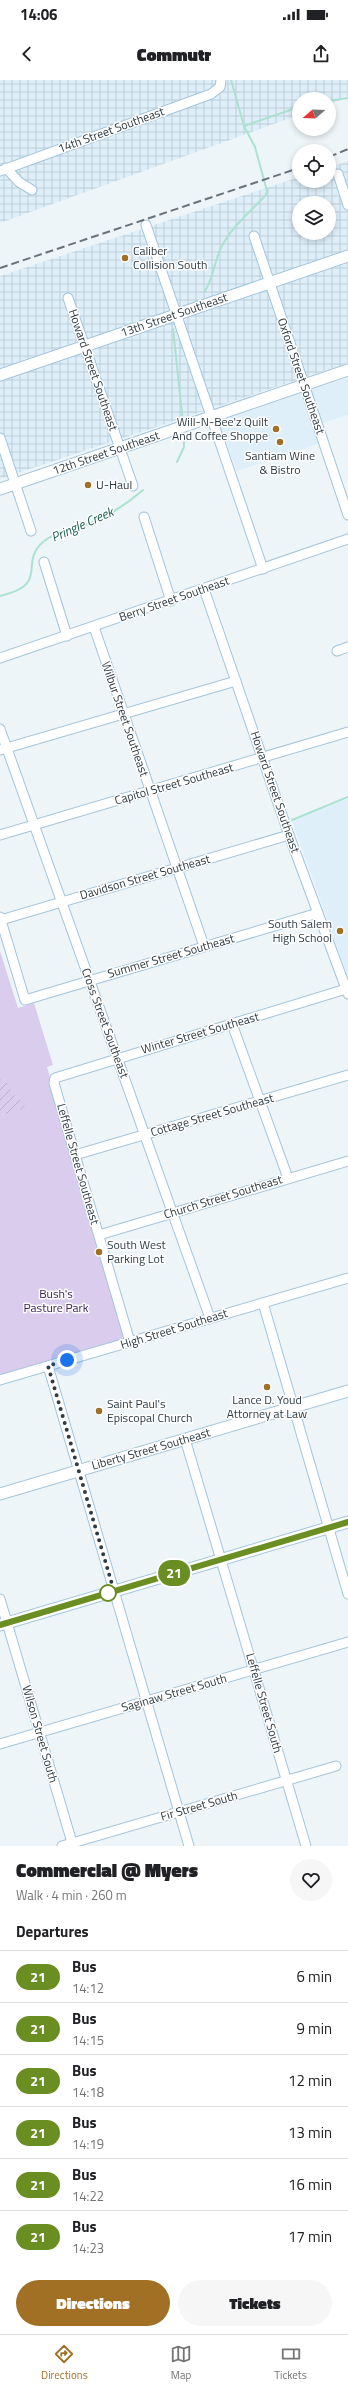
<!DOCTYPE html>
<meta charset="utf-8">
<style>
body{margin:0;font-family:"Titillium Web",sans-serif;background:#f6f6f6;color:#202124;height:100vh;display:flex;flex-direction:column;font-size:15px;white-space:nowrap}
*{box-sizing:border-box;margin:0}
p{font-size:13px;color:#757577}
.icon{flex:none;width:22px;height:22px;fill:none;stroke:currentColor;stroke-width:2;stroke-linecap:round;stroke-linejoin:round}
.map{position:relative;height:1766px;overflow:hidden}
.panel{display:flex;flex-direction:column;background:#fff;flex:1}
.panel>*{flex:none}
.badge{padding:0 8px;border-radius:13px;font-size:14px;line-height:26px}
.needle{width:26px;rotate:251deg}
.controls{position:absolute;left:292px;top:12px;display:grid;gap:8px}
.controls a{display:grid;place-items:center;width:44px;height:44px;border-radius:50%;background:#fff;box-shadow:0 2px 6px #0003;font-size:20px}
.you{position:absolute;width:20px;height:20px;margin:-10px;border:3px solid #fff;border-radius:50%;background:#1a73e8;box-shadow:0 0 0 6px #1a73e833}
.map>.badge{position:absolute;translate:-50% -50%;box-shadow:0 0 0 2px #fff}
h2{padding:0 16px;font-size:15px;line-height:36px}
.round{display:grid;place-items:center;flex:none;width:42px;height:42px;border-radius:21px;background:#f6f6f6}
.overview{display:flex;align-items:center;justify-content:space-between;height:68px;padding:0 16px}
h1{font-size:19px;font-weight:800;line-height:30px}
.action{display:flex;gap:8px;margin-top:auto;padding:8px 16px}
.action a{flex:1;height:46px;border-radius:24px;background:#a17025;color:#fff;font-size:16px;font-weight:800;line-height:46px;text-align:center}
.action a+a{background:#f6f6f6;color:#202124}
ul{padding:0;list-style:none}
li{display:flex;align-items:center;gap:12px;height:52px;padding:0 16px;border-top:1px solid #e0e0e0}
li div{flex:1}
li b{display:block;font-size:15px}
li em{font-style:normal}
li .badge{min-width:44px;font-weight:700;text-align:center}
.status{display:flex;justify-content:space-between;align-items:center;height:28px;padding:0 20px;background:#fff;direction:ltr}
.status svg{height:11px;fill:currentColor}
header{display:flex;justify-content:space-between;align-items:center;height:52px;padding:0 16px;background:#fff;font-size:18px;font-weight:800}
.tabs{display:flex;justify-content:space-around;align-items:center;height:56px;border-top:1px solid #e0e0e0;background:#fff;font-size:11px;color:#757577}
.tabs a{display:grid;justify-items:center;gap:2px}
.tabs .on{color:#a17025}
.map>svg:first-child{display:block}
</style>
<div class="status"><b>14:06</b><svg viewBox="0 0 49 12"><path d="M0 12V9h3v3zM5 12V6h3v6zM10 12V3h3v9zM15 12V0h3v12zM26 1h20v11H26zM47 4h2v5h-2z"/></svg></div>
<header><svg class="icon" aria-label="back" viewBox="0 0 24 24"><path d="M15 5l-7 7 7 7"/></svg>Commutr<svg class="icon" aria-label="share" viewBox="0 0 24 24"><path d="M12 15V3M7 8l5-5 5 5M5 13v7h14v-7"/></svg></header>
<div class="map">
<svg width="348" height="1766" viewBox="0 0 348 1766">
<defs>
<pattern id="industrial-grid" width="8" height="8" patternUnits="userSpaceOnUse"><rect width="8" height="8" fill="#deeffa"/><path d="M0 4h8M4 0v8" fill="none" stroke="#bfced8"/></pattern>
<pattern id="garden-furrows" width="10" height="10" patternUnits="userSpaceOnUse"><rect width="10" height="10" fill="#d9cced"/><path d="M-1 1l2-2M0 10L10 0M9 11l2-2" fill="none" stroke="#bbb0cc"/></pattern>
</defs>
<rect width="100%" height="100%" fill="#eef5f9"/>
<g fill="#deeffa">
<path d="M348 297V335L320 344 327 361 237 391 218 341Z"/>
<path d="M348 719V898L292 741Z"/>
</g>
<g fill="url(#industrial-grid)" fill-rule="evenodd">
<path d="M0 0H348V17L329 24V19H299V35L0 143Z"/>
<path d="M348 81V283L0 399V196L299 97V101H329V88ZM299 123H329V153H299Z"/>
</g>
<path fill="#d9cced" d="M0 871 18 928 34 923 53 985 47 987 124 1255 120 1261 0 1296V1035L10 1034C13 1017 17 1008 0 999Z"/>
<path fill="url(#garden-furrows)" d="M0 999 9 1004 13 1014 25 1023 24 1028 10 1034 0 1035Z"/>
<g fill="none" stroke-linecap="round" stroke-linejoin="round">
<g stroke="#abe2cf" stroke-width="2">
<path d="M231 0 244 46"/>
<path d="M329 21 348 18"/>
<path d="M205 211C213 198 214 184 220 170 229 149 250 132 266 115L267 111 255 67 244 46 299 27"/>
<path d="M173 249 183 343"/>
<path d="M177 382 184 367V349"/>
<path d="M0 516C51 504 18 484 43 462 56 451 74 449 88 444 108 436 127 424 143 410"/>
<path d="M292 740 348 717"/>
</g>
<defs>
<g id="minor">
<path d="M6 88 19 102 32 110"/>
<path d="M0 91 211 14 220 7 221 0"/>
<path d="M338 94 348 125"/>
<path d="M146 145 263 489"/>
<path d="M254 156 348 435"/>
<path d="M68 218 133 406"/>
<path d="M0 358 31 451"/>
<path d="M144 437 171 521"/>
<path d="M44 482 67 556"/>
<path d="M204 509 289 755 348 914"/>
<path d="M94 547 204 866"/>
<path d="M337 571 348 567"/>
<path d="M0 578 348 459"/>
<path d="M0 649 210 1238"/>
<path d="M0 670 236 601"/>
<path d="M0 755 348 652"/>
<path d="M0 837 25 920 318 833"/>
<path d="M1 840 289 755"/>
<path d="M232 944 288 1098"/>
<path d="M75 1075 348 995"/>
<path d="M99 1155 348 1081"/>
<path d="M263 1223 348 1514"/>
<path d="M130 1262 54 1003 55 998 346 909"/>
<path d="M48 1286 189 1766"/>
<path d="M0 1300 348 1198"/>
<path d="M185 1359 306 1766"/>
<path d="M0 1519 73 1766"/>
<path d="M0 1664 348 1562"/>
<path d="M62 1766 336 1686"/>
</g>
<g id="major">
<path d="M0 295 348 176"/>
<path d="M0 409 348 290"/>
<path d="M0 1414 348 1311"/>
<path d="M0 1545 348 1442"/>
</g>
</defs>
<use href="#minor" stroke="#a2c5dc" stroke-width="11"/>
<use href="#major" stroke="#a2c5dc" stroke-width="13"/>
<use href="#minor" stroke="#fff" stroke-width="9"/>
<use href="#major" stroke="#fff" stroke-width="11"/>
<g stroke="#67737b" stroke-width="2" stroke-dasharray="8 4" stroke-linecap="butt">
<path d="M329 77 348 69"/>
<path d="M0 188 299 88"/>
</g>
</g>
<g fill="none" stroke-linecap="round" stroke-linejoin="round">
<defs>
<path id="line" d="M0 1545 348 1442"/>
</defs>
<use href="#line" stroke="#fff" stroke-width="9"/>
<use href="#line" stroke="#6b8e23" stroke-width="6"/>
<path stroke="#2d3b44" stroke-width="4" stroke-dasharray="0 7.2" d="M67 1280 48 1286 114 1511 108 1513"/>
</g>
<g fill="#a17025" stroke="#fff" stroke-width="1.5">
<circle cx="125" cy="178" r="4"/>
<circle cx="276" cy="349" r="4"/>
<circle cx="280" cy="362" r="4"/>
<circle cx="88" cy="405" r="4"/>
<circle cx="340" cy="851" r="4"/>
<circle cx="99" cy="1172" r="4"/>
<circle cx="267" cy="1307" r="4"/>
<circle cx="99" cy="1331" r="4"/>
</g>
<circle fill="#fff" stroke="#6b8e23" stroke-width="2" cx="108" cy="1513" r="8"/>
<g text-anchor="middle" stroke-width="3" stroke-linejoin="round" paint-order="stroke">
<g font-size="12" fill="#2d3b44" stroke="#fff">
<text transform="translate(111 50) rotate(-20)" y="4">14th Street Southeast</text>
<text transform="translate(174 235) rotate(-19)" y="4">13th Street Southeast</text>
<text transform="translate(93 290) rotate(71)" y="4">Howard Street Southeast</text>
<text transform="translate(301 296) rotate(71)" y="4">Oxford Street Southeast</text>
<text transform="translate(106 373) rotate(-19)" y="4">12th Street Southeast</text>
<text transform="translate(174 519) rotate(-19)" y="4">Berry Street Southeast</text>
<text transform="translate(125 639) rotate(71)" y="4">Wilbur Street Southeast</text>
<text transform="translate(174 704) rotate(-16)" y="4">Capitol Street Southeast</text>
<text transform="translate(275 712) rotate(71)" y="4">Howard Street Southeast</text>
<text transform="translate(145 797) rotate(-16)" y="4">Davidson Street Southeast</text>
<text transform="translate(171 876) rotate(-16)" y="4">Summer Street Southeast</text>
<text transform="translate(105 943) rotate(70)" y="4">Cross Street Southeast</text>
<text transform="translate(200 953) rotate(-16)" y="4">Winter Street Southeast</text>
<text transform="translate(212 1035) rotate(-16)" y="4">Cottage Street Southeast</text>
<text transform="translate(78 1084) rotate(74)" y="4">Leffelle Street Southeast</text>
<text transform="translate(223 1117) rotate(-17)" y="4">Church Street Southeast</text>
<text transform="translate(174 1249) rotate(-17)" y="4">High Street Southeast</text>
<text transform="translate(151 1369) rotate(-16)" y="4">Liberty Street Southeast</text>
<text transform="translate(174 1613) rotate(-16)" y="4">Saginaw Street South</text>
<text transform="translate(264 1623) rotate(74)" y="4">Leffelle Street South</text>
<text transform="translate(40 1654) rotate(74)" y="4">Wilson Street South</text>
<text transform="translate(199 1726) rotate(-16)" y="4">Fir Street South</text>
</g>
<g font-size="12" fill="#2d3b44" stroke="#fff" text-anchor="start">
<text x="133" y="175">Caliber<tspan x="133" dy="14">Collision South</tspan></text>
<text x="268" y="346" text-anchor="end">Will-N-Bee'z Quilt<tspan x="268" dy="14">And Coffee Shoppe</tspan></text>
<text x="280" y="380" text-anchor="middle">Santiam Wine<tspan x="280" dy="14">&amp; Bistro</tspan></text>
<text x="96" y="409">U-Haul</text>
<text x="332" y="848" text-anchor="end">South Salem<tspan x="332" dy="14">High School</tspan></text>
<text x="107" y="1169">South West<tspan x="107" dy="14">Parking Lot</tspan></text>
<text x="267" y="1324" text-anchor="middle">Lance D. Youd<tspan x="267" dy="14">Attorney at Law</tspan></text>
<text x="107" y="1328">Saint Paul's<tspan x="107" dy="14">Episcopal Church</tspan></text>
</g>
<g font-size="12" fill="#3a2256" stroke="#fff">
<text x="56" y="1218">Bush's<tspan x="56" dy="14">Pasture Park</tspan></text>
</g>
<g font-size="13" font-style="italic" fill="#155b49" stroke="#fff">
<text transform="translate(82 444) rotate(-24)" y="5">Pringle Creek</text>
</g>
</g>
</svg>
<div class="controls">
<a><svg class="needle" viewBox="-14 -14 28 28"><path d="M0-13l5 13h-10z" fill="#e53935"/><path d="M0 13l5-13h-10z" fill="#757577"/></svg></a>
<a><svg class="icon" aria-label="locate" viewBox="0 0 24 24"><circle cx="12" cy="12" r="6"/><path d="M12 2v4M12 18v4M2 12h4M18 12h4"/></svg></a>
<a><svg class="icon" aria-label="layers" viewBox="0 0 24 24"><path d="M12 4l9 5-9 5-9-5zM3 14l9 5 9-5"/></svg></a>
</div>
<div class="you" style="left:67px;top:1280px"></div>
<b class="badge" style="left:174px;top:1493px;background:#6b8e23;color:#fff">21</b>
</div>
<section class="panel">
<div class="overview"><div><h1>Commercial @ Myers</h1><p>Walk · 4 min · 260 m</p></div><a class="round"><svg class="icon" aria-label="heart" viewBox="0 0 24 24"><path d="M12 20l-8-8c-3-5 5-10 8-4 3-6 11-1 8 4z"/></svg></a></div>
<h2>Departures</h2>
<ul>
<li><span class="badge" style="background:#6b8e23;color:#fff">21</span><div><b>Bus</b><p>14:12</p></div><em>6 min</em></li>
<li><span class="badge" style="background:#6b8e23;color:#fff">21</span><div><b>Bus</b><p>14:15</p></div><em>9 min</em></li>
<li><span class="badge" style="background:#6b8e23;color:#fff">21</span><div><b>Bus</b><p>14:18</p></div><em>12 min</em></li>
<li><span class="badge" style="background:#6b8e23;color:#fff">21</span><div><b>Bus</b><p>14:19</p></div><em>13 min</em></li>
<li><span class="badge" style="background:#6b8e23;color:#fff">21</span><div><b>Bus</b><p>14:22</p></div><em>16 min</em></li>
<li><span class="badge" style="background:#6b8e23;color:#fff">21</span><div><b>Bus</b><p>14:23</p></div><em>17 min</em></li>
</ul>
<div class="action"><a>Directions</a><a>Tickets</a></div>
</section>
<nav class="tabs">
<a class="on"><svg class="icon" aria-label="directions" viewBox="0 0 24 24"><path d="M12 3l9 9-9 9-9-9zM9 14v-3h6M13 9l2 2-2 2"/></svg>Directions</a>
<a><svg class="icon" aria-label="map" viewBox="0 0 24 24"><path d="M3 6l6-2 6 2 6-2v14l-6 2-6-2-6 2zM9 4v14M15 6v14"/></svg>Map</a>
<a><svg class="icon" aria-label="tickets" viewBox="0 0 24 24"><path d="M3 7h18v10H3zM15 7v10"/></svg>Tickets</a>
</nav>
